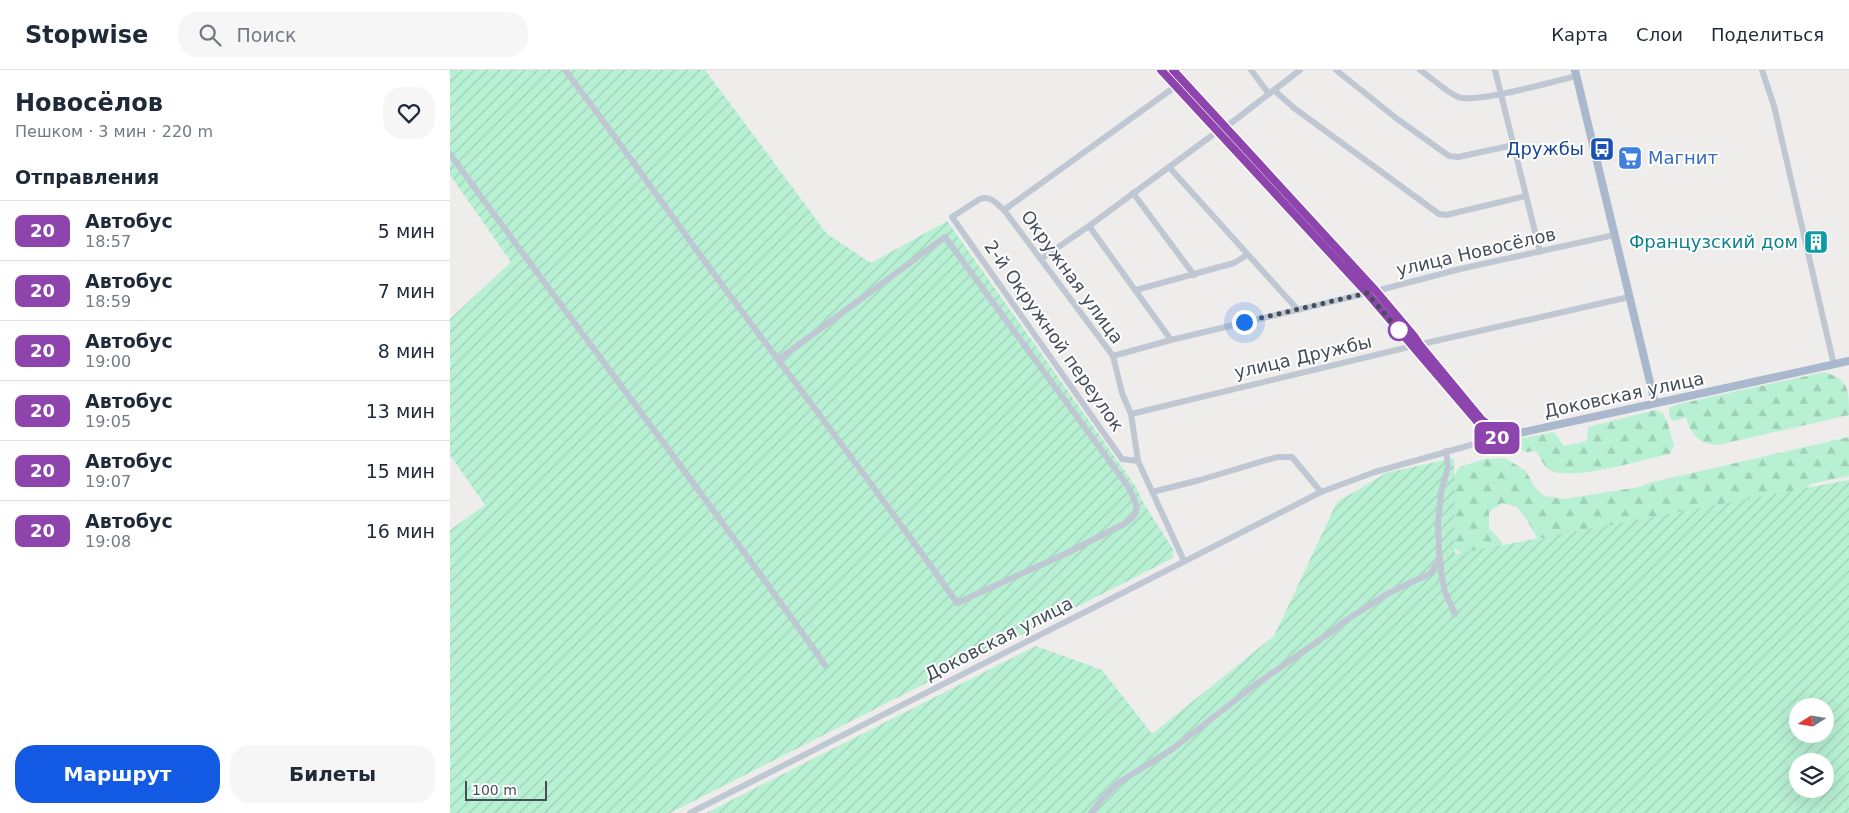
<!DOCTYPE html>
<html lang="ru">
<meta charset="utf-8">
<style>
body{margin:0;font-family:"DejaVu Sans",sans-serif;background:#f6f6f7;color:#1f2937;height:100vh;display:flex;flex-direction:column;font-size:19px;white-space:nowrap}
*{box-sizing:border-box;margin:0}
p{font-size:16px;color:#747a83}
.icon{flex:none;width:28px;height:28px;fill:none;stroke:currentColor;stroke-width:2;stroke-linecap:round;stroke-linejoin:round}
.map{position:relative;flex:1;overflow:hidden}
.sheet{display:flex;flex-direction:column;background:#fff;width:450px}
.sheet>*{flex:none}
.badge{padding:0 10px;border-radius:8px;font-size:18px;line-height:32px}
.needle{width:32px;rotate:258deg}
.fabs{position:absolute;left:1339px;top:628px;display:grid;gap:10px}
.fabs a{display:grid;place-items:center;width:45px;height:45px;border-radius:50%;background:#fff;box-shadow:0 5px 20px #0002;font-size:25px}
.scale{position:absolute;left:15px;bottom:12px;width:82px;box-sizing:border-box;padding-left:5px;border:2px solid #444e5a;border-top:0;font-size:14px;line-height:18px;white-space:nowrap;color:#444e5a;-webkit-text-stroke:4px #fff;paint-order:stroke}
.you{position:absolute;width:25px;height:25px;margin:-12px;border:4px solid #fff;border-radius:50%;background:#1a73e8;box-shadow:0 0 0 8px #1a73e833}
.map>.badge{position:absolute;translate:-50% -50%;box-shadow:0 0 0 2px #fff}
h2{padding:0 15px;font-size:19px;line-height:45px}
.round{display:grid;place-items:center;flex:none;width:52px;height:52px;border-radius:20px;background:#f6f6f7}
.overview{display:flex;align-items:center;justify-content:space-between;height:85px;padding:0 15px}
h1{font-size:24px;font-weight:600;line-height:38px}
.primary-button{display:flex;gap:10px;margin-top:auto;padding:10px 15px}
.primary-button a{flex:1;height:58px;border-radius:20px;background:#1259e3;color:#fff;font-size:20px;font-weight:600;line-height:58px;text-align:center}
.primary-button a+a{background:#f6f6f7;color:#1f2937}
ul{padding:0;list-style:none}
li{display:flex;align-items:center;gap:15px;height:60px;padding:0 15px;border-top:1px solid #e0e1e3}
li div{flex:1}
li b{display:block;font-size:19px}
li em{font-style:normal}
li .badge{min-width:55px;font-weight:700;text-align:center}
header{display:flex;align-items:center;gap:30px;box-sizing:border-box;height:70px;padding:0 25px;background:#fff;border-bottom:1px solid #e0e1e3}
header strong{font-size:24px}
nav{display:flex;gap:28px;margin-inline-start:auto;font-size:18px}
.search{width:350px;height:45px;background:#f6f6f7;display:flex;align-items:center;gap:12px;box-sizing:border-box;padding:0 18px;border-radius:20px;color:#747a83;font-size:19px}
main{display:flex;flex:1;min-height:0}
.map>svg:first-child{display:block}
</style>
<header>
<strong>Stopwise</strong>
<div class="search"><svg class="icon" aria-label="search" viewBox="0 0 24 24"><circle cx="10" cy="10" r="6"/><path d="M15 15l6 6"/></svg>Поиск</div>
<nav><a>Карта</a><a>Слои</a><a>Поделиться</a></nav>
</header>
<main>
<section class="sheet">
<div class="overview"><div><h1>Новосёлов</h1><p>Пешком · 3 мин · 220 m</p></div><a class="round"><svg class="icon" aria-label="heart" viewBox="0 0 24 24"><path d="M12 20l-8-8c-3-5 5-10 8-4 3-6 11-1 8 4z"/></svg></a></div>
<h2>Отправления</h2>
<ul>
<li><span class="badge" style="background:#8e44ad;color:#fff">20</span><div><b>Автобус</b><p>18:57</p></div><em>5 мин</em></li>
<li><span class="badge" style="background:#8e44ad;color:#fff">20</span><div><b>Автобус</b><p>18:59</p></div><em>7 мин</em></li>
<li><span class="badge" style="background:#8e44ad;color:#fff">20</span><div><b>Автобус</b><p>19:00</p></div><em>8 мин</em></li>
<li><span class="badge" style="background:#8e44ad;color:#fff">20</span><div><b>Автобус</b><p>19:05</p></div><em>13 мин</em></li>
<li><span class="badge" style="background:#8e44ad;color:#fff">20</span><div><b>Автобус</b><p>19:07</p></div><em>15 мин</em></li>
<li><span class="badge" style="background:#8e44ad;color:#fff">20</span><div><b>Автобус</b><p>19:08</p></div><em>16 мин</em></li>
</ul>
<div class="primary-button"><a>Маршрут</a><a>Билеты</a></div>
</section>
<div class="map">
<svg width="1399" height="743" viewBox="0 0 1399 743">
<defs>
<pattern id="forest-firs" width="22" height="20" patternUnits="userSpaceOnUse" patternTransform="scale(1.25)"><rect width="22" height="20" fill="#b7f0d3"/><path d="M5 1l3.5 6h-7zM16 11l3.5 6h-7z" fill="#9fcfb7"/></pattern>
<pattern id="garden-furrows" width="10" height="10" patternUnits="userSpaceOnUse" patternTransform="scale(1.25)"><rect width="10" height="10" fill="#b7f0d3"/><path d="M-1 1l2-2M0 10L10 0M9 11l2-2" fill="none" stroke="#9fcfb7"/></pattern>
</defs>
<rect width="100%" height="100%" fill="#efecec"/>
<g fill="url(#forest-firs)">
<path d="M1375 302C1399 311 1399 318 1399 345L1268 375C1249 374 1241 365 1236 347L1223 351 1219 346V338L1229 334Z"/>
<path d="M1205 340 1213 343 1217 351 1224 376 1220 384C1195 389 1120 412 1100 400 1094 397 1090 387 1086 381L1077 382 1069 379 1064 370 1104 362 1114 376 1137 371 1138 357Z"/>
<path d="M1399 367V406L1360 414 1352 423 1093 479 1080 455 1067 437 1052 433 1039 442V458L1050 470 1058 485 1023 491 1007 480 999 470 1000 414 1009 397 1035 389 1055 388 1076 401 1084 416 1094 426 1114 429 1189 417 1199 413Z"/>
</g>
<g fill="url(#garden-furrows)" fill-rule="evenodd">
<path d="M0 0H255L377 164 421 193 497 151 686 417 694 434 723 479V488L220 743H0V460L35 435 0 385V249L61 192 0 105Z"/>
<path d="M1004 388 1005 484 1399 410V743H256L586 576 652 600 702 664 824 566 887 432 936 403ZM1348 636H1375V664H1348ZM1348 691H1375V719H1348Z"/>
</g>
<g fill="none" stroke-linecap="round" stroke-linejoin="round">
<g stroke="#bfc7d3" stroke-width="6">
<path d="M115 0C167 68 216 139 267 208 347 316 430 423 507 533L615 484 674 454C694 442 686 432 677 415L495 167 328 290"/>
<path d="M801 0 819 24"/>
<path d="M886 0 946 48 999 86 1008 87 1064 75"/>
<path d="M970 0C982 8 995 21 1008 27 1025 34 1105 11 1126 6"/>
<path d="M1045 0 1090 182"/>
<path d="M1312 0 1324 36 1384 295"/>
<path d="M824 20 844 38 989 144 996 145 1076 126"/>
<path d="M0 84C124 255 253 422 375 595"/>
<path d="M719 97 848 240"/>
<path d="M683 123 744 205"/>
<path d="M554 140 733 11"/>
<path d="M639 156 721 270"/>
<path d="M591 189 639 156 768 61 776 57 850 0"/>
<path d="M686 220 784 193 797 185"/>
<path d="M663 286 721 270 926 221 1010 199 1164 165"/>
<path d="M681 344 963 276 1179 227"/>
<path d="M996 381 998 397 991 422 988 454 989 480 992 508 995 522 1005 544"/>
<path d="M688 391 672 389 502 147 530 129C540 125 547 134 554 140L663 286 672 323 681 344 688 391 734 491"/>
<path d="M702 422 750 410 827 387H842L871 422"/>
<path d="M240 743 871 422 925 402 1042 369"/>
<path d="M641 743 652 729 668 713 721 680 805 615 874 567 901 547 937 524 981 503 989 488"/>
</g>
<g stroke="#aab8cd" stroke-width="8">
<path d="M711 0 917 223 1042 369 1399 291"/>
<path d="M723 0 926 221 964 266 970 275 1032 350 1054 366"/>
<path d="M1125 0 1205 333"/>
</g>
</g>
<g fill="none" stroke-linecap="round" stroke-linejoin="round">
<defs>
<path id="line" d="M711 0 917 223 1042 369 1054 366 1032 350 970 275 964 266 926 221 723 0"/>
</defs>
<use href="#line" stroke="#fff" stroke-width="11"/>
<use href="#line" stroke="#8e44ad" stroke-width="8"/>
<path stroke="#444e5a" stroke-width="5" stroke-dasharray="0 9" d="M794 252 917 223 951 263 949 260"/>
</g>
<defs>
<symbol id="bus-square" viewBox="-11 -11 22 22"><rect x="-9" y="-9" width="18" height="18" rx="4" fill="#1a4fb4" stroke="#fff"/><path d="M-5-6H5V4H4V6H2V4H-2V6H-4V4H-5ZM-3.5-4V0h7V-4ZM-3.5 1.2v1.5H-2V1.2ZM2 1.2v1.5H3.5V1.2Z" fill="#fff"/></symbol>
<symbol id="supermarket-square" viewBox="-11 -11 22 22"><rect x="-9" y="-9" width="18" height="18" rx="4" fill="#3f7fe0" stroke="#fff"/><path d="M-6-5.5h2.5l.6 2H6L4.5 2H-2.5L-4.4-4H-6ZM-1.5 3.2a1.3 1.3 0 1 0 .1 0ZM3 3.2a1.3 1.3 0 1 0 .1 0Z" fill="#fff"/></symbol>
<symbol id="building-square" viewBox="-11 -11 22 22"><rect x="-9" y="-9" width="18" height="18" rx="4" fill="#0f9aa8" stroke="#fff"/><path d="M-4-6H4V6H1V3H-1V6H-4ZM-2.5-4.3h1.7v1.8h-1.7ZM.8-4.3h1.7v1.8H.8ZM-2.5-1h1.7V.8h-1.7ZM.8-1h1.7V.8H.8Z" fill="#fff"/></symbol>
</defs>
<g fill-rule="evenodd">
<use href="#bus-square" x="1138" y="65" width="28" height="28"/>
<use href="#supermarket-square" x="1166" y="74" width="28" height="28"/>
<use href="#building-square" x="1352" y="158" width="28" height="28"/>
</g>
<circle fill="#fff" stroke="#8e44ad" stroke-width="2.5" cx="949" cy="260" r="10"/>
<g text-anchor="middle" stroke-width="4" stroke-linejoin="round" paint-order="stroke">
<g font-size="18" fill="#164399" stroke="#fff" text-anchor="end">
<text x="1134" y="85">Дружбы</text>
</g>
<g font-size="18" fill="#366cbe" stroke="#fff" text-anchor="start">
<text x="1198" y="94">Магнит</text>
</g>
<g font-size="18" fill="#0d838f" stroke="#fff" text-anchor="end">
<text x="1348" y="178">Французский дом</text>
</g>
<g font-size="18" fill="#444e5a" stroke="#fff">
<text transform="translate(1026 182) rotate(-13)" y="6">улица Новосёлов</text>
<text transform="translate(622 207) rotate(54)" y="6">Окружная улица</text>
<text transform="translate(604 266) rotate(55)" y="6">2-й Окружной переулок</text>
<text transform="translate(853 287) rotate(-13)" y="6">улица Дружбы</text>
<text transform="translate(1174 325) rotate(-12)" y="6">Доковская улица</text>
<text transform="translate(549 569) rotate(-27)" y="6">Доковская улица</text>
</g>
</g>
</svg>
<div class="fabs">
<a><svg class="needle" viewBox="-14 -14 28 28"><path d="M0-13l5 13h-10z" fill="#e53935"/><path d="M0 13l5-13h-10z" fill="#747a83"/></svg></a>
<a><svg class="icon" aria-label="layers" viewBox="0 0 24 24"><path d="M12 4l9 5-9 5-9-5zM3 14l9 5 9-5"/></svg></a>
</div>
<div class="scale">100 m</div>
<div class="you" style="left:794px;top:252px"></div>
<b class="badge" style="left:1047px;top:368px;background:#8e44ad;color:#fff">20</b>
</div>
</main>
